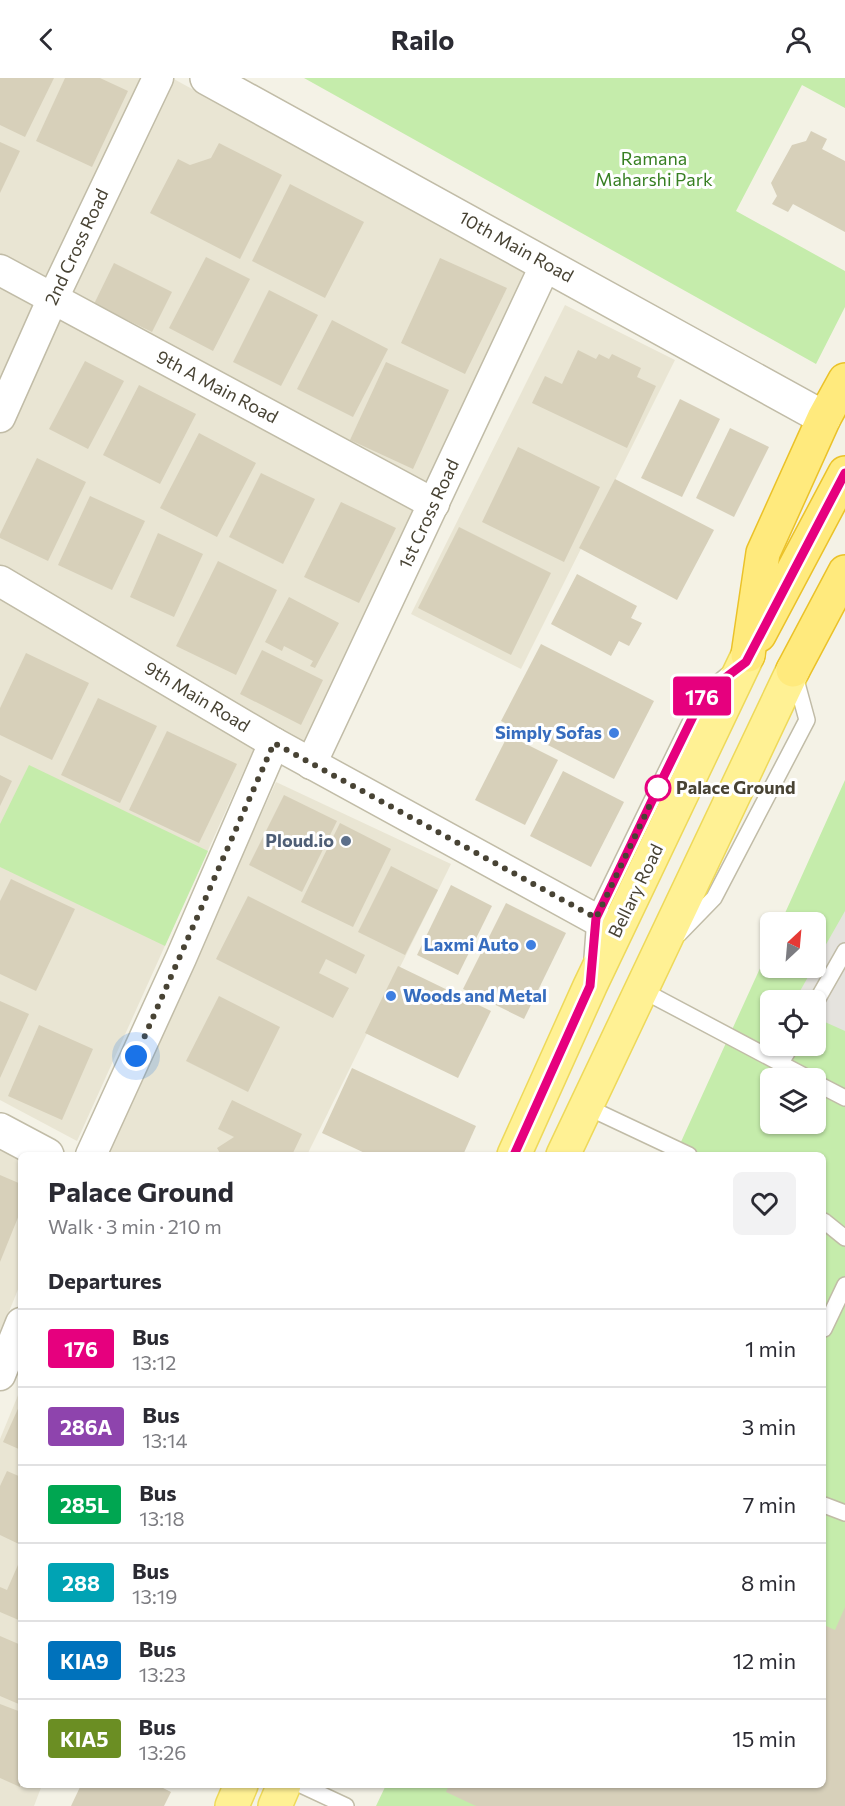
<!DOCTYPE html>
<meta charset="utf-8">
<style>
body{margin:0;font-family:Commissioner,sans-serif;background:#f2f2f3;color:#2b2b33;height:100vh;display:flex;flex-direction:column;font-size:22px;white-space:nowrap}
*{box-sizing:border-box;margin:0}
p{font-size:20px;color:#7c7c81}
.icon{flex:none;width:33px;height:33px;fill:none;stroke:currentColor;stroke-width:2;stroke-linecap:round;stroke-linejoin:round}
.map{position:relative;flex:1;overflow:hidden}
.details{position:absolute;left:18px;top:1074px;width:808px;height:636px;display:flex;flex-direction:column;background:#fff;border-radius:9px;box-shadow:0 2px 4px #0004}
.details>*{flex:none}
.badge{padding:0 12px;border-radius:4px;font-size:21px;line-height:39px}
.needle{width:39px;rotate:26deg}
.tools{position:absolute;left:760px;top:834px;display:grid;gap:12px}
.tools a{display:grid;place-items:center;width:66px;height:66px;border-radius:9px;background:#fff;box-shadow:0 2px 4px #0004;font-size:30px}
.you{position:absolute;width:30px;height:30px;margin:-15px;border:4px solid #fff;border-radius:50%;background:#1a73e8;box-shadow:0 0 0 9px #1a73e833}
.map>.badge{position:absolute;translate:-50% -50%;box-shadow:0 0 0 3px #fff}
h2{padding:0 30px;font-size:22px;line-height:54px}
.round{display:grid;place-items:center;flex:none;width:63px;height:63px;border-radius:9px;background:#f2f2f3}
.overview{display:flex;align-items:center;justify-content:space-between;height:102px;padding:0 30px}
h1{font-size:28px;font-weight:700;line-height:45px}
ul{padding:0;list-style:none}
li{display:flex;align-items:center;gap:18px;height:78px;padding:0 30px;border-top:2px solid #e1e1e2}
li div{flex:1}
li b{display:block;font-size:22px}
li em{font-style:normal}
li .badge{min-width:66px;font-weight:700;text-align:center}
header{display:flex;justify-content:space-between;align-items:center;height:78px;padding:0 30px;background:#fff;font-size:27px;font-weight:700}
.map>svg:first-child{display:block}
</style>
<header><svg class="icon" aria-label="back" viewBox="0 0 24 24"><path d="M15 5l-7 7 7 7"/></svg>Railo<svg class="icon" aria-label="person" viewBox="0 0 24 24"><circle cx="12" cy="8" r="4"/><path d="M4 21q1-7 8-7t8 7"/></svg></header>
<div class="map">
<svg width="845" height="1728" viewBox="0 0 845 1728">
<rect width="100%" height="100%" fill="#f4f2e6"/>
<g fill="#e9e5d3">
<path d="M0 0H172L526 194 303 669 264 648 77 1063 0 1022Z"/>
<path d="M565 227 675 282 521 591 411 536Z"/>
<path d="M276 704 451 786 307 1077H105Z"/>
<path d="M0 1065 21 1077V1204L0 1256Z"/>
<path d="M21 1310V1707H42L34 1728H0V1361Z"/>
</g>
<g fill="#c5ecab" fill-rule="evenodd">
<path d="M304 0H845V30L802 7 736 133 845 193V229L816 286Z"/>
<path d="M29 687 208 773 165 868 0 789V746Z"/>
<path d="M845 702V1728H376L386 1707H824V1077H675L771 866V890H816V844H781ZM771 922H816V968H771ZM771 1000H816V1046H771Z"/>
</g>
<path fill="#e5e3de" d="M845 833V953L816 940V922H795L813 890H816V884Z"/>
<g fill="#d7d0ba">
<path d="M0 0H54L25 59 0 47Z"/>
<path d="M65 0H100L128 13 92 89 36 63Z"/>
<path d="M811 53 827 61 822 71 845 83V154L793 126 788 134 772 126 777 118 771 105 792 67 806 63Z"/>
<path d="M0 64 20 73 0 115Z"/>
<path d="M219 65 282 97 240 181 150 135 178 81 190 87 211 80Z"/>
<path d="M290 106 364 144 325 220 252 183Z"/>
<path d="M206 179 250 201 213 273 169 250Z"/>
<path d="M440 180 507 210 465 296 401 265Z"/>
<path d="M114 185 172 214 152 254 94 226Z"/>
<path d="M269 212 318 237 281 308 233 284Z"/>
<path d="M332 242 388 271 353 339 297 311Z"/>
<path d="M578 272 596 281 599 276 609 281 612 276 641 290 637 299 656 308 627 370 532 325 545 298 562 306Z"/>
<path d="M85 283 124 303 88 371 49 351Z"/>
<path d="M386 284 449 312 413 391 350 362Z"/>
<path d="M139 307 196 336 160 406 103 377Z"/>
<path d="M680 321 720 341 682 419 641 400Z"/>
<path d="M730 350 769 369 734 439 696 420Z"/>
<path d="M199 355 256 385 217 459 160 430Z"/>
<path d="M518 369 600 409 564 484 482 444Z"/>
<path d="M37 380 86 404 48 483 0 460V456Z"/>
<path d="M261 395 315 421 283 486 229 459Z"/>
<path d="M615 401 714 452 677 522 579 470Z"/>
<path d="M90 418 145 443 112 512 58 487Z"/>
<path d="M341 424 396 450 359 525 304 499Z"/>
<path d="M459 449 551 495 511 577 418 530Z"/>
<path d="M158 455 203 476 174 539 130 519Z"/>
<path d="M218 483 277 512 236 597 176 568Z"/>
<path d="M577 496 637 528 631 540 642 545 629 568 619 563 611 578 551 546Z"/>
<path d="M289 519 339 545 315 590 310 588 313 583 284 568 282 573 265 564Z"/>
<path d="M541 566 654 623 614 701 501 643Z"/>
<path d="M262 572 323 602 301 647 240 616Z"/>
<path d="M26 575 89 605 52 682 0 657V630Z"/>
<path d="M98 620 157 648 120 725 61 697Z"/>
<path d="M167 653 237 686 199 765 129 732Z"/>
<path d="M508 657 558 682 525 747 475 722Z"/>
<path d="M563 693 624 724 591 789 530 758Z"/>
<path d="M0 697 12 703 0 728Z"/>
<path d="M284 717 337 743 302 814 249 787Z"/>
<path d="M340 745 391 771 353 849 301 824Z"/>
<path d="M391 788 438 812 405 877 358 854Z"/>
<path d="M11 801 75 831 36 913 0 896V823Z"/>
<path d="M451 807 492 828 458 897 417 877Z"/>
<path d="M248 818 365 877 356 896 326 881 319 895 349 910 333 940 216 881Z"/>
<path d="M506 825 566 855 524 941 463 911Z"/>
<path d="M398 888 491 933 458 1000 365 955Z"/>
<path d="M219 918 280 949 248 1014 186 983Z"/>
<path d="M0 923 29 936 0 1000Z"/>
<path d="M39 947 93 971 62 1042 8 1018Z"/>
<path d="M352 990 476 1048 463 1077H369L322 1055Z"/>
<path d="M232 1022 302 1056 292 1077H221L217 1070 234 1059 218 1051Z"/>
<path d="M0 1097 21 1106V1132L0 1184Z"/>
<path d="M21 1324V1372L3 1364Z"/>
<path d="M7 1393 21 1399V1467L0 1457V1408Z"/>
<path d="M21 1480V1543L0 1534V1509L7 1512Z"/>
<path d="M845 1529V1728H476L446 1714 449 1707H824V1547L835 1552Z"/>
<path d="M0 1558 21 1567V1627L0 1618Z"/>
<path d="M0 1626 21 1634 20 1709 0 1700Z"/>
<path d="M81 1707H157L171 1714 164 1728H71Z"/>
</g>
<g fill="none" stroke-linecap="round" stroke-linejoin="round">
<defs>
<g id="service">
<path d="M679 856 714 820 807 642 795 598"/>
<path d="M592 880 595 839 658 710 704 616 731 594"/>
<path d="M642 912 808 1000"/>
<path d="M816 924 845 873"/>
<path d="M780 986 791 968"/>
<path d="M816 1005 845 1020"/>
<path d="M585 1028 689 1077"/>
<path d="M824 1143 845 1160"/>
<path d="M824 1251 845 1207"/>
<path d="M824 1427 845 1435"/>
<path d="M301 1707 346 1728"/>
</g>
<g id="minor">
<path d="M0 192 434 426"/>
<path d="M0 339 53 220 158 0"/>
<path d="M0 503 274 665 617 853"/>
<path d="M311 686 546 186"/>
<path d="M91 1077 181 880 274 665"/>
<path d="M0 1297 21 1245"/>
</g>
<g id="tertiary">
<path d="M207 0 824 340"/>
<path d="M0 1052 47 1077"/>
</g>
<g id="primary">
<path d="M514 1077 590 908 748 577"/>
<path d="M563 1077 793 592"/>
<path d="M232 1728 241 1707"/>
<path d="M275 1728 284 1707"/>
</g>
<g id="trunk">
<path d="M759 557 845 395"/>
<path d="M748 577 763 475 824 340 845 302"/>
<path d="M793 592 845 494"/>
</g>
</defs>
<use href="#service" stroke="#c1bca7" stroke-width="18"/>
<use href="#minor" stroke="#c1bca7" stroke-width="33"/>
<use href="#tertiary" stroke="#c1bca7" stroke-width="36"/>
<use href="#primary" stroke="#eed95a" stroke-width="36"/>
<use href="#trunk" stroke="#ebc229" stroke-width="36"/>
<use href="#service" stroke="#fff" stroke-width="15"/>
<use href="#minor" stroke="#fff" stroke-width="30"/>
<use href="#tertiary" stroke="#fff" stroke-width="33"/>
<use href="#primary" stroke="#fff194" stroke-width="33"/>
<use href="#trunk" stroke="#ffea7d" stroke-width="33"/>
</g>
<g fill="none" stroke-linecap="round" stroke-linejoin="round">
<defs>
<path id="line" d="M514 1077 590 908 596 840 659 708 704 616 746 584 845 395"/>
</defs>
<use href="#line" stroke="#fff" stroke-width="14"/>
<use href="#line" stroke="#e6007e" stroke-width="9"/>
<path stroke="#484334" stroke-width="6" stroke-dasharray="0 10.8" d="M136 978 274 665 596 840 658 710"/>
</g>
<g fill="#3f7fe0" stroke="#fff" stroke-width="2">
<circle cx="614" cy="655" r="6"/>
<circle cx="531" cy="867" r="6"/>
<circle cx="391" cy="918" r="6"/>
</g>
<circle fill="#fff" stroke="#e6007e" stroke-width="3" cx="658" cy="710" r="12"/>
<circle fill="#5c6f8a" stroke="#fff" stroke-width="2" cx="346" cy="763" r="6"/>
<g text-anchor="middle" stroke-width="6" stroke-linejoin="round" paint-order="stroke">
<g font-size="18" fill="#377f22" stroke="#fff">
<text x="654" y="87">Ramana<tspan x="654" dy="21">Maharshi Park</tspan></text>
</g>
<g font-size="18" fill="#484334" stroke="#fff">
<text transform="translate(77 169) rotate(-65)" y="6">2nd Cross Road</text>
<text transform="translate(516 169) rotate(29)" y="6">10th Main Road</text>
<text transform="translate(217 309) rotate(28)" y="6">9th A Main Road</text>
<text transform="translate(429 436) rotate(-65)" y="6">1st Cross Road</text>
<text transform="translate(197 619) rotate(31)" y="6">9th Main Road</text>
<text transform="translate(636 813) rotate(-64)" y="6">Bellary Road</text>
</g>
<g font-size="18" font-weight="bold" fill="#366cbe" stroke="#fff" text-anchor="end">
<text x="602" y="661">Simply Sofas</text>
<text x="519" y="873">Laxmi Auto</text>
<text x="403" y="924" text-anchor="start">Woods and Metal</text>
</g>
<g font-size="18" font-weight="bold" fill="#484334" stroke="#fff" text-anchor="start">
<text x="676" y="716">Palace Ground</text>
</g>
<g font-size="18" font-weight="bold" fill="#4e5e75" stroke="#fff" text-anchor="end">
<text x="334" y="769">Ploud.io</text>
</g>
</g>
</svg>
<div class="tools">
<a><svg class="needle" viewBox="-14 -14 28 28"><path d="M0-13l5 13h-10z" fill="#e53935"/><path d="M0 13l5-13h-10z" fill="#7c7c81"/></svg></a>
<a><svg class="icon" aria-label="locate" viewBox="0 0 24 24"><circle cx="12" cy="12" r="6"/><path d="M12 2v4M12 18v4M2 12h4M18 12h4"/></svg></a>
<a><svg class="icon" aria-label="layers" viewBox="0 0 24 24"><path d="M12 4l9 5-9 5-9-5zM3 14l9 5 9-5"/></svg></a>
</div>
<div class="you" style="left:136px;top:978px"></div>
<b class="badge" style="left:702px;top:618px;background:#e6007e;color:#fff">176</b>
<section class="details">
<div class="overview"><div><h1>Palace Ground</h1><p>Walk · 3 min · 210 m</p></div><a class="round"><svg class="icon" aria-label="heart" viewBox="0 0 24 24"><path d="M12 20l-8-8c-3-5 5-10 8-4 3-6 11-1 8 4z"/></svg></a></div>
<h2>Departures</h2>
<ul>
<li><span class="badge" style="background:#e6007e;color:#fff">176</span><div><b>Bus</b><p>13:12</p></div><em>1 min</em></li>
<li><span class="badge" style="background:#8e44ad;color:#fff">286A</span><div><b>Bus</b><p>13:14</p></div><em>3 min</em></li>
<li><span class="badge" style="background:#00a651;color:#fff">285L</span><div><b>Bus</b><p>13:18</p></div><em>7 min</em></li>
<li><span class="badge" style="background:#00a3b4;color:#fff">288</span><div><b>Bus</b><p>13:19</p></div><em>8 min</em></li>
<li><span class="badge" style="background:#0072bc;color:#fff">KIA9</span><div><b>Bus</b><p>13:23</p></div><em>12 min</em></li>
<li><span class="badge" style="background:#6b8e23;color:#fff">KIA5</span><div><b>Bus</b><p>13:26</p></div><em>15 min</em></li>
</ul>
</section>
</div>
